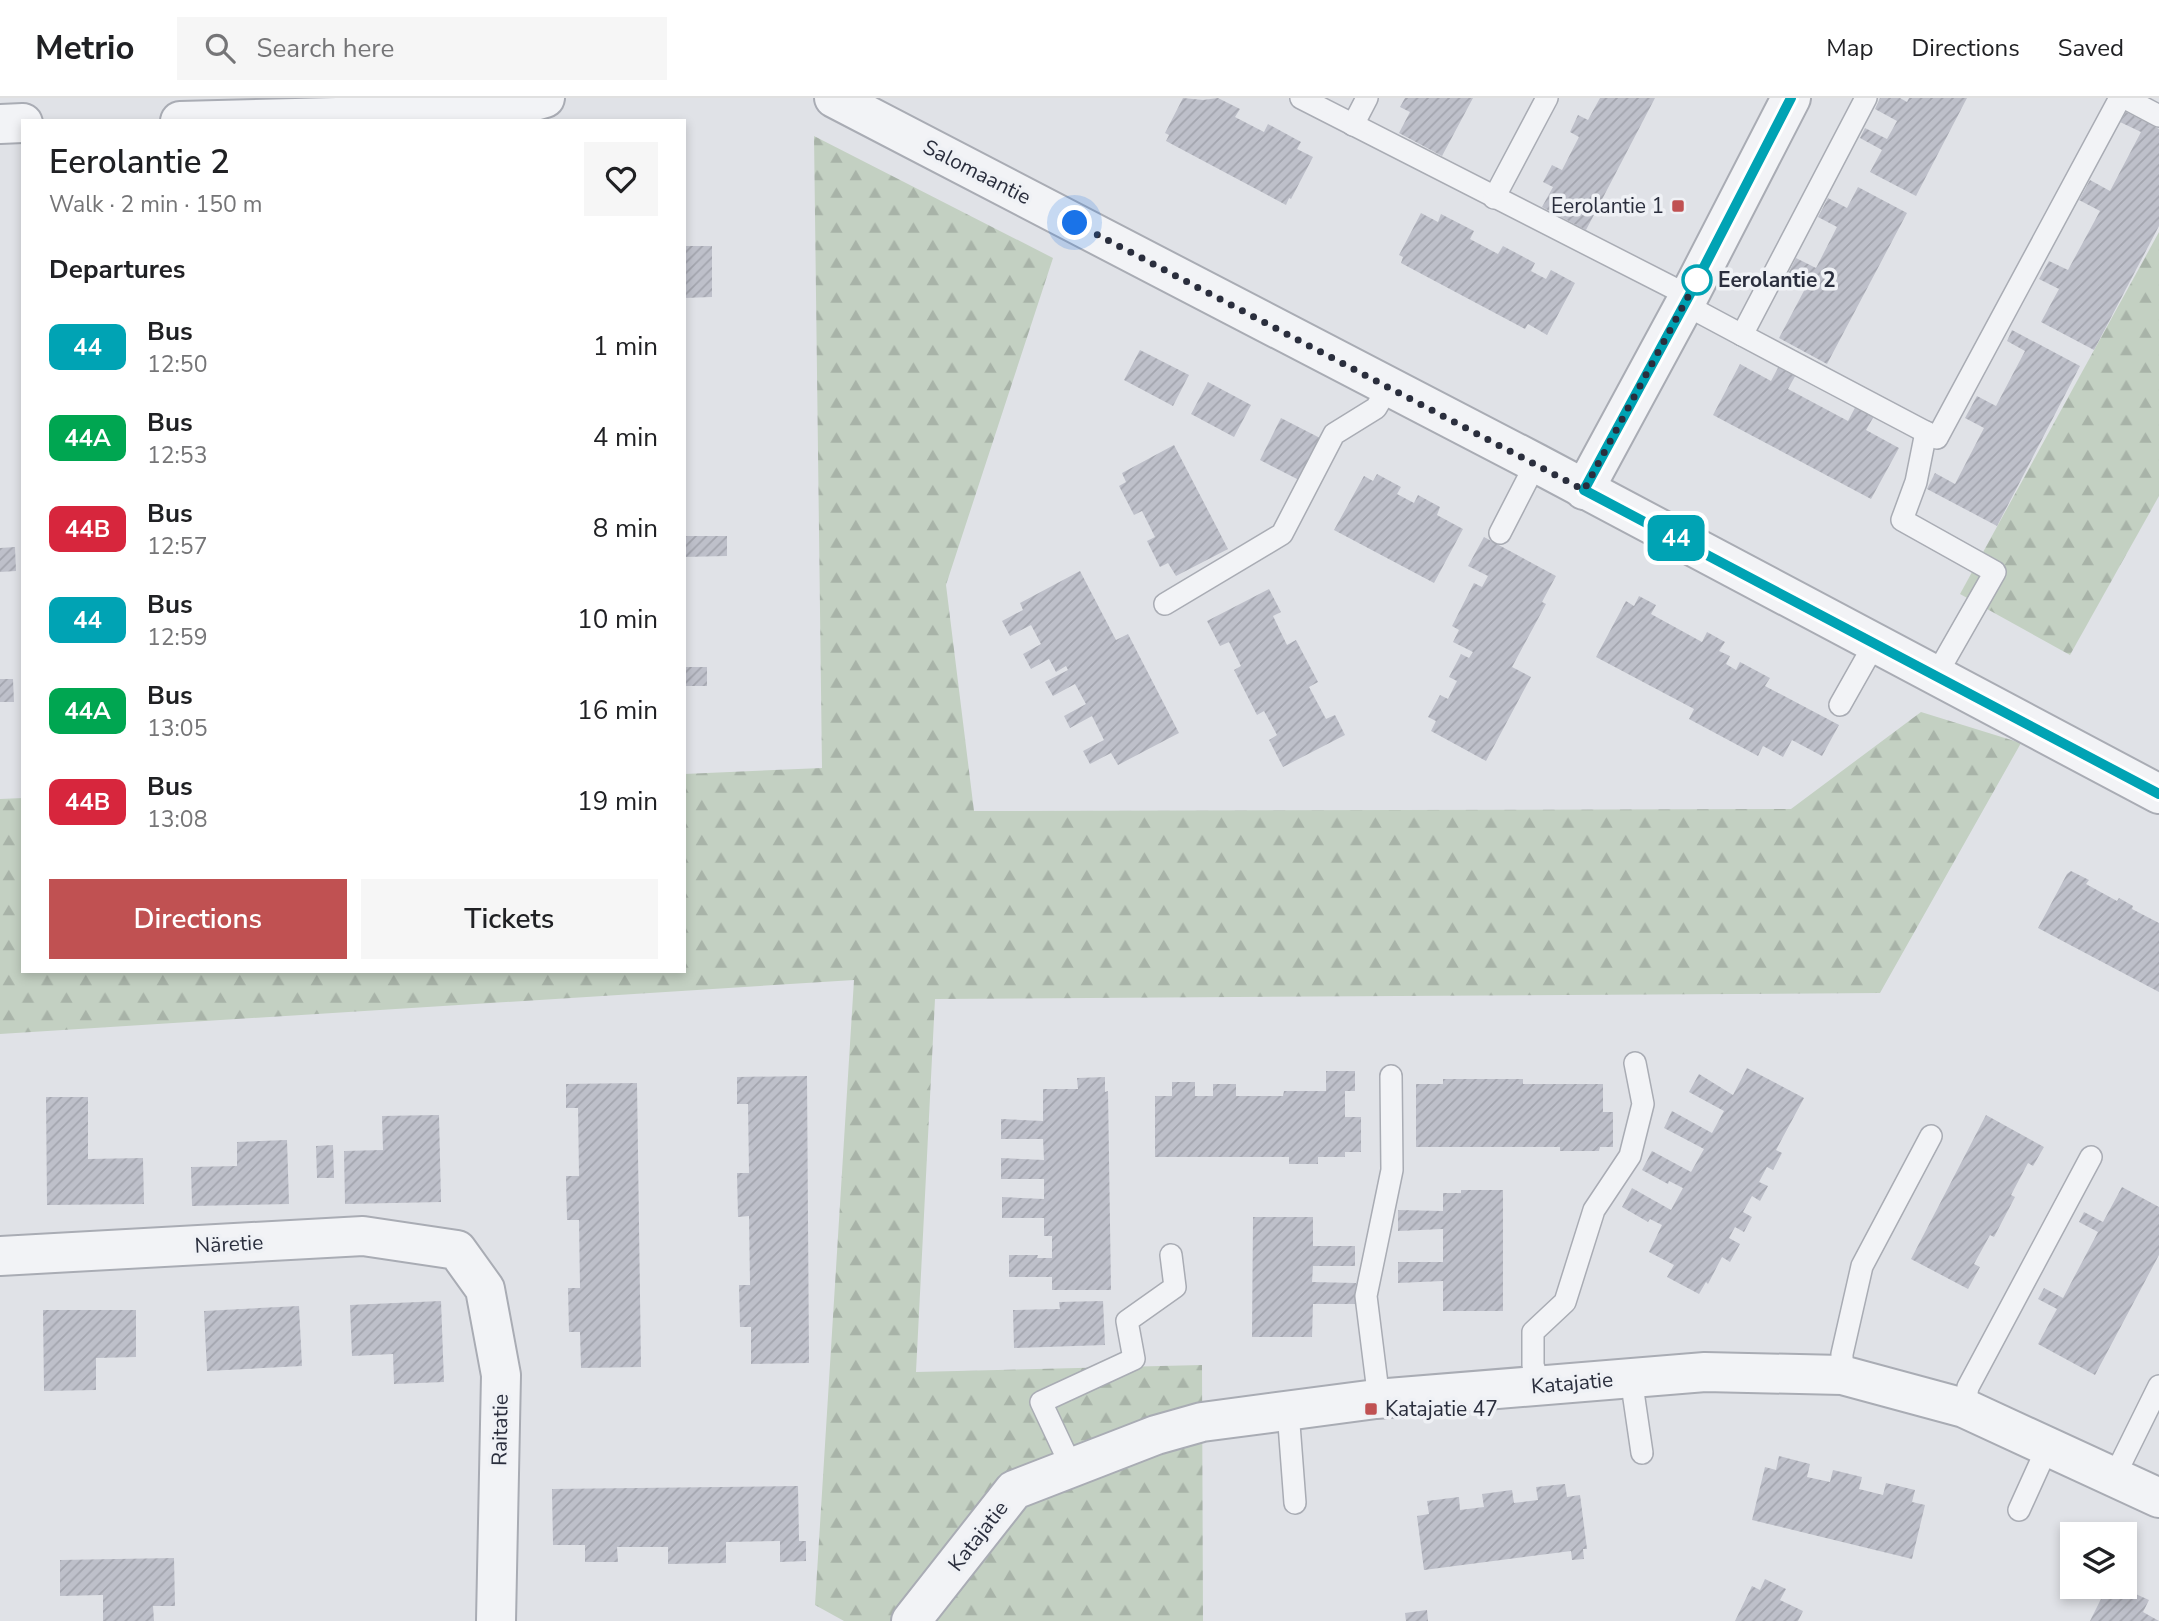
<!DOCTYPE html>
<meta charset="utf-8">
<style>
body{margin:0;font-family:"Nunito Sans",sans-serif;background:#f6f6f6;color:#202124;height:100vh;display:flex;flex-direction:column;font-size:26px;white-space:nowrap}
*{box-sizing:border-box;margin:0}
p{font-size:23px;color:#757577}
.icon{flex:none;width:38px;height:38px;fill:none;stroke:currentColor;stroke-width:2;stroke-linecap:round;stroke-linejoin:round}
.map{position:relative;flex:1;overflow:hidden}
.side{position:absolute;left:21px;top:21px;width:665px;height:854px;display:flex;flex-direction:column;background:#fff;border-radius:0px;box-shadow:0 4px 10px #0003}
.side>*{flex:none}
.badge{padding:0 14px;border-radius:10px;font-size:24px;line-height:46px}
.buttons{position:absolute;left:2060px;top:1424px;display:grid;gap:14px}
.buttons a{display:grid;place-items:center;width:77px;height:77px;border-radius:0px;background:#fff;box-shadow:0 4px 10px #0003;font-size:35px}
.you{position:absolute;width:35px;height:35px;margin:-18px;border:5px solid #fff;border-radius:50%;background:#1a73e8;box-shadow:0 0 0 10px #1a73e833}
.map>.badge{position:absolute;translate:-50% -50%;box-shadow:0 0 0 4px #fff}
h2{padding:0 28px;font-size:26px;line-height:63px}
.round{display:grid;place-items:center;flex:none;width:74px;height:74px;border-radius:0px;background:#f6f6f6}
.overview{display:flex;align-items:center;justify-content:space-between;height:119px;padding:0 28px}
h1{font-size:33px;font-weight:600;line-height:52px}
.action{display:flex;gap:14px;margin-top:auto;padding:14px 28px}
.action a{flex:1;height:80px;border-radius:0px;background:#c05152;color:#fff;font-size:28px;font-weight:600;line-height:80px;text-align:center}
.action a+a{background:#f6f6f6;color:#202124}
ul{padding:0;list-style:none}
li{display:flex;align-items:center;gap:21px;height:91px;padding:0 28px}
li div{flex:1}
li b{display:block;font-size:26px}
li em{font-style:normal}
li .badge{min-width:77px;font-weight:700;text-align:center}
header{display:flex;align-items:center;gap:42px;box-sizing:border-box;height:98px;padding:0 35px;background:#fff;border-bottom:2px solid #e0e0e0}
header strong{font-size:33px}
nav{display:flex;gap:38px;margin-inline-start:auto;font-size:24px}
.search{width:490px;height:63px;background:#f6f6f6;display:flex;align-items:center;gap:18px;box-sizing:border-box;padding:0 24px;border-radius:0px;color:#757577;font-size:26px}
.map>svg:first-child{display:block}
</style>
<header>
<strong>Metrio</strong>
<div class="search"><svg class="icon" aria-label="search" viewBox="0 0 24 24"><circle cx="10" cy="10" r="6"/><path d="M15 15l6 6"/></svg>Search here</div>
<nav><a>Map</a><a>Directions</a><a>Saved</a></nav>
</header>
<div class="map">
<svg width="2159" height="1523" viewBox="0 0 2159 1523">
<defs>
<pattern id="forest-firs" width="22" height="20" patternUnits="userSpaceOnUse" patternTransform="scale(1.75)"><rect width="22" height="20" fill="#c3d0c2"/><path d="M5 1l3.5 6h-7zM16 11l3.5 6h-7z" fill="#a8b3a8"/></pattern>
<pattern id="building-hatch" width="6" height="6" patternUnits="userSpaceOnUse" patternTransform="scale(1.75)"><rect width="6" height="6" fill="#bec0ca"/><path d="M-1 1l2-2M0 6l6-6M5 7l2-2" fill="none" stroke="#a3a5ae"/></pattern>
</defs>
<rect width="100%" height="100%" fill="#e0e2e7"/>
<g fill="url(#forest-firs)">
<path d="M814 38 1053 160 946 487 974 713 1791 711 1921 614 2021 645 1880 895 935 901 916 1274 1202 1267 1203 1523H844L815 1507 854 882 0 936V701L23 700V873H684V676L822 670Z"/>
<path d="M2159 134V398L2070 557 1960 496Z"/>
</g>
<g fill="url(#building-hatch)">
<path d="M1183 0 1203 2 1218 0 1240 11 1235 19 1264 34 1268 26 1301 44 1297 51 1313 59 1291 101 1289 100 1286 107 1166 43 1169 37 1165 35Z"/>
<path d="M1405 0H1473L1442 58 1399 35 1410 14 1400 9Z"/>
<path d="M1600 0H1655L1586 132 1542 109 1553 89 1543 84 1552 67 1562 72 1579 39 1570 34 1578 17 1588 22Z"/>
<path d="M1880 0H1900L1907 4 1909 0H1967L1916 98 1870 74 1882 52 1860 40 1865 30 1887 41 1897 23 1875 11Z"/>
<path d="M2126 14 2159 31V128L2094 252 2041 224 2059 191 2039 181 2049 163 2068 172 2100 113 2079 102 2090 82 2110 93 2141 34 2120 24Z"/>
<path d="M1858 89 1907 115 1827 266 1779 240 1806 189 1787 178 1796 160 1816 170 1837 129 1818 119 1828 100 1847 110Z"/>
<path d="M1421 115 1438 124 1441 116 1474 133 1470 141 1498 156 1503 148 1535 165 1531 173 1546 181 1551 172 1575 185 1547 237 1528 226 1525 231 1401 165 1403 159 1399 157Z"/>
<path d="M684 148H712V199L684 200Z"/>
<path d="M2012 232 2080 268 1997 428 1927 391 1935 375 1955 386 1984 330 1965 320 1977 298 1996 308 2025 253 2007 243Z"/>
<path d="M1140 252 1189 277 1173 308 1124 282Z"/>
<path d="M1781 264 1798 273 1788 291 1848 323 1858 304 1877 313 1866 332 1899 350 1871 401 1713 317 1740 266 1771 283Z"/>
<path d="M1208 284 1251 307 1234 339 1191 316Z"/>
<path d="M1281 320 1320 340 1299 382 1260 362Z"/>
<path d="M1174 347 1228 451 1176 478 1168 465 1160 469 1147 443 1155 439 1142 413 1134 417 1119 388 1126 384 1122 375Z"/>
<path d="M1377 376 1401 389 1397 396 1414 405 1418 397 1440 409 1437 417 1463 431 1434 485 1334 432 1364 378 1373 383Z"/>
<path d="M684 438H727V458L684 459Z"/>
<path d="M1484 439 1556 478 1542 504 1546 506 1512 569 1531 579 1486 663 1431 633 1436 623 1428 619 1440 597 1448 601 1457 583 1449 579 1461 556 1469 560 1473 554 1453 544 1459 532 1452 528 1474 485 1482 489 1488 478 1468 468Z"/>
<path d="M15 449 16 473 0 474V450Z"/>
<path d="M1080 473 1116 542 1128 536 1179 635 1118 667 1111 655 1090 666 1083 653 1104 642 1092 618 1070 630 1064 618 1086 606 1075 586 1053 598 1045 584 1068 572 1066 568 1056 574 1049 561 1031 571 1023 556 1041 546 1031 527 1010 538 1002 523 1023 512 1020 505Z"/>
<path d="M1269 491 1281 514 1273 518 1287 547 1296 542 1318 584 1309 589 1326 621 1335 617 1345 637 1283 669 1269 642 1277 637 1264 613 1257 617 1234 572 1241 568 1229 544 1220 548 1207 523Z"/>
<path d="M1639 498 1656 507 1651 516 1702 544 1707 534 1725 544 1719 553 1730 558 1726 566 1736 572 1740 564 1770 580 1765 588 1839 627 1822 658 1792 642 1783 659 1763 648 1758 658 1689 621 1694 611 1596 559 1626 503 1634 508Z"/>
<rect x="684" y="569" width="23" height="19"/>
<path d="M0 581H13L14 604H0Z"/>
<path d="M2071 773 2089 782 2086 786 2117 803 2119 800 2133 808 2132 811 2159 825V894L2038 830 2067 776Z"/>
<path d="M1747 970 1804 1000 1776 1052 1782 1055 1773 1072 1767 1069 1759 1084 1768 1088 1760 1103 1752 1098 1743 1114 1752 1119 1744 1134 1735 1129 1729 1140 1740 1146 1730 1164 1722 1159 1708 1186 1706 1184 1699 1196 1667 1179 1674 1167 1649 1154 1662 1127 1650 1121 1648 1124 1622 1109 1632 1090 1671 1112 1683 1090 1669 1083 1668 1086 1642 1072 1652 1053 1691 1074 1704 1051 1664 1030 1672 1013 1712 1035 1724 1013 1689 994 1699 976 1733 997Z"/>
<path d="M1326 973H1355V993H1345V1019H1361V1054H1345V1059H1318V1066H1289V1059H1155V998H1172V984H1195V998H1213V986H1236V998H1283L1284 993H1326Z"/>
<path d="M807 978 809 1265 751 1266V1229H740L739 1187H750L749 1118 738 1119 737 1075H749L748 1006H737V979Z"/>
<path d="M1105 979V994L1108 993 1111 1192H1052V1179H1009V1157H1038L1037 1160H1052V1138H1044V1120H1002V1099L1044 1101V1081H1001V1060L1044 1062 1043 1041H1001V1021L1043 1023V991H1078L1077 980Z"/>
<path d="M1443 981H1523V986H1603V1014H1613V1049H1600L1599 1053H1560V1049H1416V986H1443Z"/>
<path d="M637 985 641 1269 581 1270 580 1234H569L568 1190H580L579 1122H567L566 1078H579L578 1010H566V986Z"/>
<path d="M46 999H88V1061L143 1060 144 1106 47 1107Z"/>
<path d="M439 1017 441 1104 345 1106 344 1053 383 1052 382 1018Z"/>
<path d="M1986 1017 2044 1049 2033 1068 2028 1065 2011 1097 2015 1099 1994 1139 1990 1137 1974 1166 1980 1169 1968 1191 1911 1161Z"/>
<path d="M287 1042 289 1106 192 1108 191 1069 237 1068V1044Z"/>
<path d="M333 1047 334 1080H317L316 1048Z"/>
<path d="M2122 1089 2159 1109V1157L2095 1277 2038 1246 2057 1211 2038 1201 2044 1190 2063 1200 2098 1134 2079 1124 2084 1114 2103 1124Z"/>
<path d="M1461 1092H1503V1213H1443V1183L1398 1185V1164H1443V1131L1398 1133V1112L1443 1113V1095H1461Z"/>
<path d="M1253 1119H1313V1148H1355V1168H1313L1312 1184 1356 1185 1355 1206H1313L1312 1239H1252Z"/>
<path d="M441 1203 444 1284 394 1286 393 1256 352 1258 350 1207Z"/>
<path d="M1103 1203 1105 1247 1014 1250 1013 1212 1060 1211 1059 1204Z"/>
<path d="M299 1208 302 1268 207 1273 204 1213Z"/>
<path d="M43 1212H136V1259L96 1260V1292L44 1293Z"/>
<path d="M1779 1358 1810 1366 1807 1379 1830 1384 1833 1372 1862 1379 1859 1391 1883 1397 1886 1385 1915 1392 1912 1404 1925 1407 1912 1461 1752 1422 1765 1369 1776 1372Z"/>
<path d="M1565 1386 1567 1399 1580 1397 1587 1451H1583L1584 1461 1572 1462 1571 1453 1424 1472 1417 1418 1429 1416 1427 1403 1459 1399 1460 1412 1484 1409 1482 1396 1512 1392 1514 1405 1538 1402 1536 1389Z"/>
<path d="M798 1388 799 1443H806V1463L780 1464V1443L726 1444V1465L668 1466V1449H617L618 1464H585V1447H553L552 1391Z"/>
<path d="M174 1460 175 1508H153L154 1523H103V1497L60 1498V1462Z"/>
<path d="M1765 1481 1786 1491 1780 1502 1803 1513 1798 1523H1735L1752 1488 1760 1492Z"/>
<path d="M2120 1489 2149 1502 2143 1514 2159 1523H2090L2104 1495 2114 1500Z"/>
<path d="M1427 1512 1428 1523H1406L1405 1515Z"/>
</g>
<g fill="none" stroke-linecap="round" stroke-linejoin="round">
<defs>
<g id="service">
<path d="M1301 0 1689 198"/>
<path d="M1866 0 1742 237 1937 340 2120 0"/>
<path d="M2125 0 2159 18"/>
<path d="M1353 27 1367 0"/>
<path d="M1494 100 1547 0"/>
<path d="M1684 206 1742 237"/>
<path d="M1926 334 1916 384 1902 422 1995 474 1935 579"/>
<path d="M1500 435 1536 365"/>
<path d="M1165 506 1282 436 1334 336 1376 310 1389 288"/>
<path d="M1840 607 1875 545"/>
<path d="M1842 1277V1256L1862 1168 1931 1038"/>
<path d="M1631 1280 1642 1355"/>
<path d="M1540 1288 1533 1267V1234L1565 1204 1594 1112 1630 1058 1643 1006 1635 965"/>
<path d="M1376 1301 1377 1286 1366 1198 1392 1072 1391 978"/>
<path d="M1964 1310 1968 1289 2091 1059"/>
<path d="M1288 1313 1295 1405"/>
<path d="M1072 1370 1041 1304 1134 1261 1127 1223 1175 1189 1171 1157"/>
<path d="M2114 1379 2159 1288"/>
<path d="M2019 1412 2048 1348"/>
</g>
<g id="minor">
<path d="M834 0 1536 365 2159 696"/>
<path d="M180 23 493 15 545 0"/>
<path d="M0 26 23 25"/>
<path d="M0 1158 363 1138 457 1152 485 1191 501 1277 496 1523"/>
<path d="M911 1523 1014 1392 1156 1337 1202 1324 1376 1301 1705 1274 1842 1277 1964 1310 2159 1400"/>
</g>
<path id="tertiary" d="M1584 392 1689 198 1791 0"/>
</defs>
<use href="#service" stroke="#a9acb4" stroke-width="24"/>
<use href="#minor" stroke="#a9acb4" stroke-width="42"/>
<use href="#tertiary" stroke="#a9acb4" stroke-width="42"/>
<use href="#service" stroke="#f2f3f6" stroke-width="21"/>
<use href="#minor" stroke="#f2f3f6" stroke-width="38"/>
<use href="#tertiary" stroke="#f2f3f6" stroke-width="38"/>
</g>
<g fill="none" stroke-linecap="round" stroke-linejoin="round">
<defs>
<path id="line" d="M1791 0 1689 198 1584 392 2159 696"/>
</defs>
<use href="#line" stroke="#fff" stroke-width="16"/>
<use href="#line" stroke="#00a3b4" stroke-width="10"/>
<path stroke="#2a2e3d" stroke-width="7" stroke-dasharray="0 12.6" d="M1075 125 1584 392 1697 182"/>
</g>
<g fill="#c05152" stroke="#eff1f5" stroke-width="2.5">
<rect x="1671" y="101" width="14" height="14" rx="3.5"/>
<rect x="1364" y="1304" width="14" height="14" rx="3.5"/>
</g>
<circle fill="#fff" stroke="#00a3b4" stroke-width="3.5" cx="1697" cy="182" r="14"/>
<g text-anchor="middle" stroke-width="7" stroke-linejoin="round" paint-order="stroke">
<g font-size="21" fill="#2a2e3d" stroke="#eff1f5">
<text transform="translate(977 74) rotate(27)" y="7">Salomaantie</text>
<text transform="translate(229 1146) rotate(-3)" y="7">Näretie</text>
<text transform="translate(1572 1285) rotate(-5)" y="7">Katajatie</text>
<text transform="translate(500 1332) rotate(-89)" y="7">Raitatie</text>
<text transform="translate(978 1438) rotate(-52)" y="7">Katajatie</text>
</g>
<g font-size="21" fill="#2a2e3d" stroke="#eff1f5" text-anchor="end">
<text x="1664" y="115">Eerolantie 1</text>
<text x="1385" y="1318" text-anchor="start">Katajatie 47</text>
</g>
<g font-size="21" font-weight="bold" fill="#2a2e3d" stroke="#eff1f5" text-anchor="start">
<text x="1718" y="189">Eerolantie 2</text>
</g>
</g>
</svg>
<div class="buttons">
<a><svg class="icon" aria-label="layers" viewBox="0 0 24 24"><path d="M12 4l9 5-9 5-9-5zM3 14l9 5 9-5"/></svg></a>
</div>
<div class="you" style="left:1075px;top:125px"></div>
<b class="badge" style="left:1676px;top:440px;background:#00a3b4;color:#fff">44</b>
<section class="side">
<div class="overview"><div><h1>Eerolantie 2</h1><p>Walk · 2 min · 150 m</p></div><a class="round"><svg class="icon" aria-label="heart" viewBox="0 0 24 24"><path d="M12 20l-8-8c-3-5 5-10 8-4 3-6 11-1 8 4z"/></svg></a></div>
<h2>Departures</h2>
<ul>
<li><span class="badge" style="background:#00a3b4;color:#fff">44</span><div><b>Bus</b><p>12:50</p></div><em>1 min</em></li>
<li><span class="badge" style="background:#00a651;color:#fff">44A</span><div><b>Bus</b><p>12:53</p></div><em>4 min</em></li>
<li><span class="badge" style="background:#d7263d;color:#fff">44B</span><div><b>Bus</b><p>12:57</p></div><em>8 min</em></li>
<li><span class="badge" style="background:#00a3b4;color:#fff">44</span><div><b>Bus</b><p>12:59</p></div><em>10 min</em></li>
<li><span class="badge" style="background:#00a651;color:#fff">44A</span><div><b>Bus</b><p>13:05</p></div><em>16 min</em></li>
<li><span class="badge" style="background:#d7263d;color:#fff">44B</span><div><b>Bus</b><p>13:08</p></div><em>19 min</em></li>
</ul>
<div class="action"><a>Directions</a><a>Tickets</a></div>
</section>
</div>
